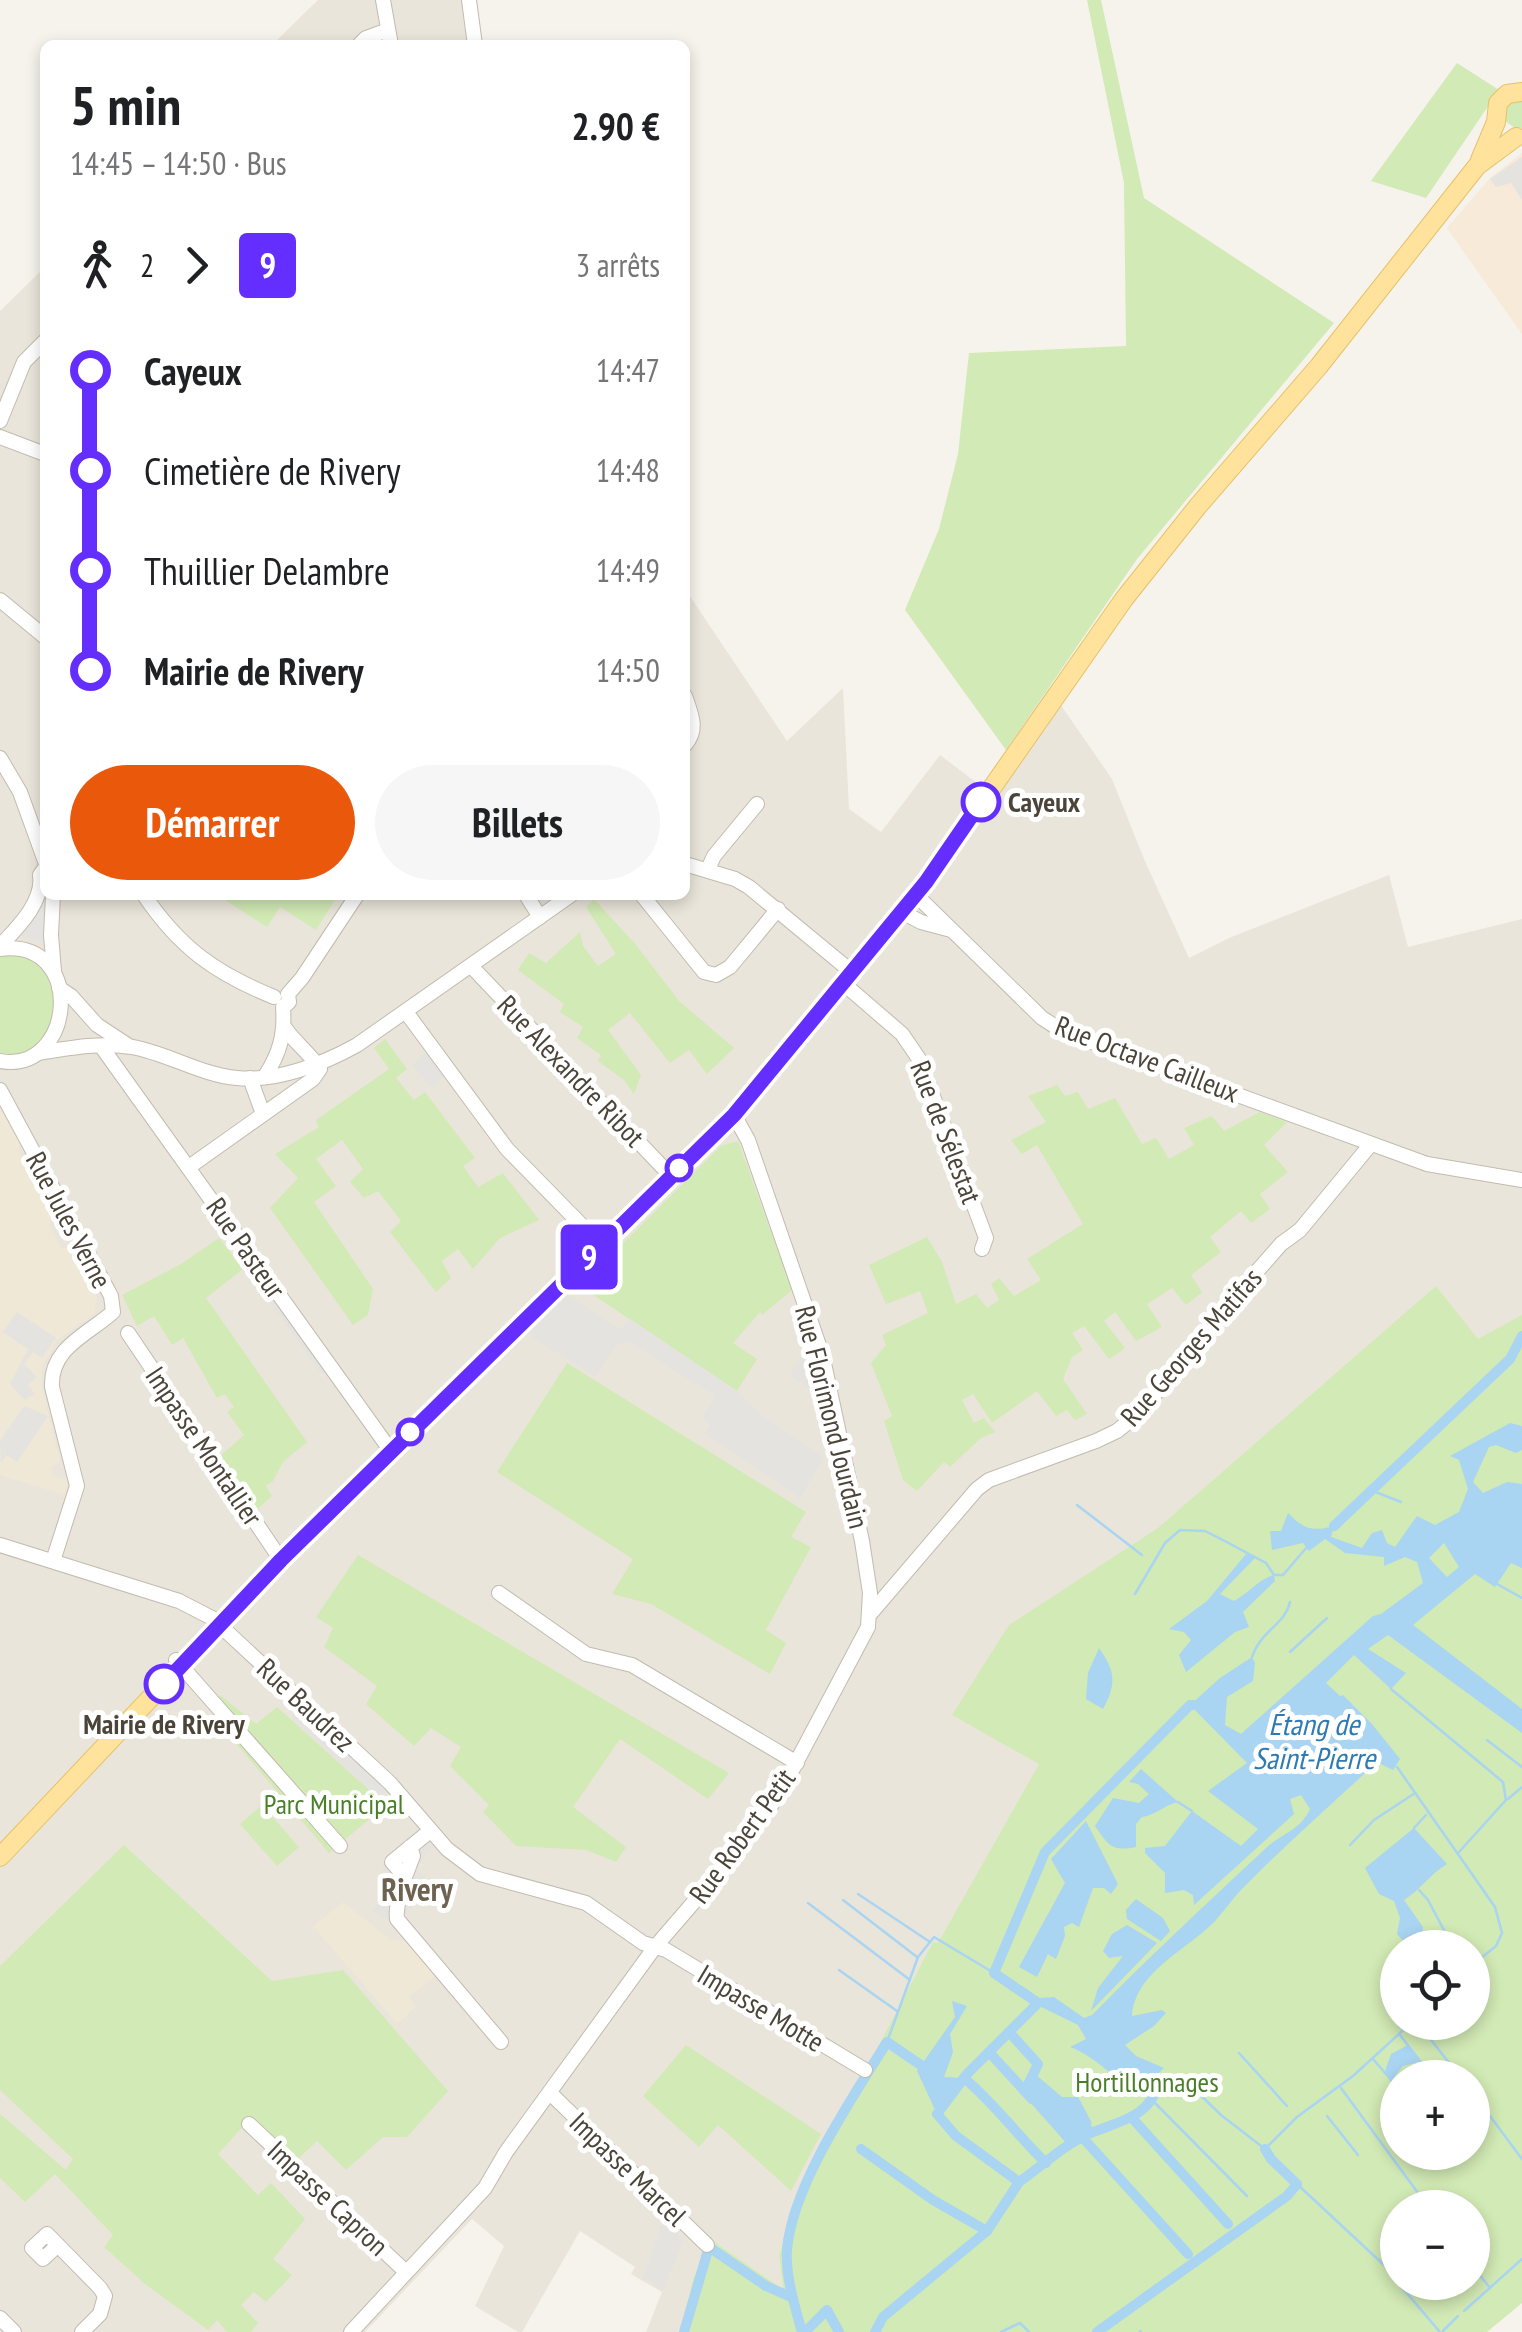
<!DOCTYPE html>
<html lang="fr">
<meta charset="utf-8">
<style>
body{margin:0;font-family:"PT Sans Narrow",sans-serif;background:#f6f6f6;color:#202124;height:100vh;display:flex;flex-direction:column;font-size:38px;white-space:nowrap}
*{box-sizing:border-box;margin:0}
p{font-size:32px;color:#757577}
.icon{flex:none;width:55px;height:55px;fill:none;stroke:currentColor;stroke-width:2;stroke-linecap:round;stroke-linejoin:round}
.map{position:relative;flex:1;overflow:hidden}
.details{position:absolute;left:40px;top:40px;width:650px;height:860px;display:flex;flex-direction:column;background:#fff;border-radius:15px;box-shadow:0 5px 15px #0003}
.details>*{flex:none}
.badge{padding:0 20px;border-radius:8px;font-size:35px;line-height:65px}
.fabs{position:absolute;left:1380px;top:1930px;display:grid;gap:20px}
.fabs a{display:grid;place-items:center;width:110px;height:110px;border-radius:50%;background:#fff;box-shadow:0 5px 15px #0003;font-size:50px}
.map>.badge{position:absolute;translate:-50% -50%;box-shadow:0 0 0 5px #fff}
.legs{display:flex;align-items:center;gap:15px;height:110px;padding:0 30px;font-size:32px}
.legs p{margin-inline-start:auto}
.head{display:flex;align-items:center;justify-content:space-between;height:170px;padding:0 30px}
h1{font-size:55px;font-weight:800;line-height:75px}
.cta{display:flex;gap:20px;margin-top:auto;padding:20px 30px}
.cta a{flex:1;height:115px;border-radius:60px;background:#ea580c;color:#fff;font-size:40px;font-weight:800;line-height:115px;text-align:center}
.cta a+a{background:#f6f6f6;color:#202124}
ul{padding:0 30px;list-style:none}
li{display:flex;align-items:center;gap:35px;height:100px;font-size:38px}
li i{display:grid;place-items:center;width:15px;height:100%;margin:0 12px;background:currentColor}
li i::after{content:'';width:25px;height:25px;margin:-12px;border:8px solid;border-radius:50%;background:#fff}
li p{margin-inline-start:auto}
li:first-child i{background:linear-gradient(#0000 50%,currentColor 0)}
li:last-child i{background:linear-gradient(currentColor 50%,#0000 0)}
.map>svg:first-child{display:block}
</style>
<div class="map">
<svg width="1522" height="2332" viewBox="0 0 1522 2332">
<rect width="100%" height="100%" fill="#f6f3ec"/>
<g fill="#eae5da">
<path d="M318 0H473L479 45H272Z"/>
<path d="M45 267V895H685V589L787 741 843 688 849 809 881 832 940 755 981 786 1049 688 1112 779 1144 859 1189 958 1229 938 1389 875 1408 947 1522 919V1325L1051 1763 796 2203 779 2255 783 2289 709 2238 693 2279 680 2332H646L662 2292 631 2274 635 2267 580 2231 522 2332H518L475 2306 504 2246 472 2219 365 2332H0V311Z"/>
</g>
<path fill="#f7ead8" d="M1522 153V334L1447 228 1490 178Z"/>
<g fill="#efe8d6">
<path d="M0 1106 20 1144 18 1150 52 1215 49 1225 61 1248H71L97 1297 94 1314 56 1341 42 1366 41 1383 60 1462 51 1467 53 1476 68 1479 66 1495 0 1475Z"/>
<path d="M343 1902 391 1940 409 1941 436 1976 409 1997 416 2007 400 2022 396 2023 313 1926Z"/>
</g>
<g fill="#d2eab5" fill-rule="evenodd">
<path d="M1087 0H1101L1144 198 1334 323 1137 559 1006 750 905 610 939 529 958 454 969 353 1126 346 1124 183Z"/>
<path d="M1457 63 1499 90 1426 198 1371 181Z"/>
<path d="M1522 100V128L1516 129 1504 120 1505 107 1513 101Z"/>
<path d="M217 895H338L316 930 280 907 267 927Z"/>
<path d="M594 899 636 945 679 1001 734 1048 707 1074 689 1050 670 1063 630 1013 608 1030 641 1075 634 1094 624 1080 598 1061 601 1055 577 1038 583 1027 560 1012 564 1004 518 970 529 953 546 963 580 932 583 946 598 966 616 954 586 907Z"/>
<path d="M0 955 31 956C40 966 49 975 53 988 63 1020 37 1066 0 1053Z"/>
<path d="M385 1039 407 1069 396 1078 414 1100 425 1092 475 1158 463 1166 478 1187 503 1173 539 1220 500 1238 473 1269 458 1249 442 1261 451 1278 436 1292 390 1232 401 1221 378 1191 364 1198 350 1182 363 1169 342 1140 316 1159 336 1186 314 1202 373 1289 368 1315 353 1325 270 1208 298 1178 275 1154 319 1127 316 1120 389 1069 374 1048Z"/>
<path d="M1057 1085 1065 1096 1078 1092 1088 1109 1115 1098 1142 1144 1156 1138 1169 1159 1194 1145 1184 1128 1212 1116 1224 1131 1260 1112 1287 1122 1264 1145 1288 1172 1260 1194 1270 1209 1251 1223 1241 1211 1210 1237 1221 1252 1191 1275 1202 1292 1186 1305 1172 1288 1147 1304 1162 1327 1136 1341 1115 1312 1104 1321 1125 1348 1109 1359 1084 1326 1072 1333 1083 1350 1072 1357 1063 1379 1087 1414 1075 1420 1067 1410 1056 1416 1037 1391 992 1423 973 1394 962 1400 974 1423 984 1418 995 1432 981 1438 950 1467 944 1462 917 1491 903 1480 884 1421 892 1416 871 1363 886 1345 882 1335 928 1313 920 1291 886 1304 869 1265 927 1237 942 1262 956 1304 976 1294 987 1308 999 1300 991 1284 999 1278 1014 1296 1041 1280 1027 1259 1083 1224 1037 1145 1022 1154 1011 1140 1046 1122 1028 1096Z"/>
<path d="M738 1141 792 1290 762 1315 760 1312 733 1343 757 1359 737 1391 580 1286 721 1146Z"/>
<path d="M219 1238 243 1269 206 1298 307 1442 283 1462 273 1481 266 1486 272 1496 255 1511 219 1457 244 1435 227 1412 234 1407 225 1394 217 1398 183 1338 172 1345 154 1316 137 1326 122 1295 181 1264Z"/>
<path d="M1436 1286 1478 1339 1522 1315V2303L1487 2332H680L693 2279 709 2238 783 2289 779 2255 796 2203 933 1942 938 1943 1039 1764 952 1715 1009 1625 1158 1528ZM1398 1948H1472V2022H1398ZM1398 2078H1472V2152H1398ZM1398 2208H1472V2282H1398Z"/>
<path d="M567 1363 806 1512 791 1537 811 1547 766 1630 786 1643 770 1674 651 1604 612 1594 633 1559 497 1472Z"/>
<path d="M358 1555 729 1773 708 1799 620 1739 573 1807 626 1847 616 1862 586 1850 516 1846 483 1812 489 1805 450 1766 461 1747 431 1728 414 1746 366 1704 377 1686 324 1647 333 1628 316 1617Z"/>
<path d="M220 1695 256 1724 277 1707 386 1805 329 1853 212 1715Z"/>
<path d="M262 1805 299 1847 277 1866 240 1824Z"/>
<path d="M124 1845 272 1981 343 1970 448 2091 407 2137H383L346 2170 317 2141 295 2162 249 2120 218 2154 258 2195 271 2183 305 2219 273 2259 292 2275 266 2302 254 2292 241 2305 258 2323 251 2332H227L217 2320 208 2330 145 2284 104 2247 113 2235 55 2174 25 2202 0 2178V2114L66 2170 73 2159 0 2090V1966Z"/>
<path d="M686 2045 821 2134 791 2191 718 2125 699 2147 643 2096Z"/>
</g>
<g fill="#e5e3e0">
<path d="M1522 157V200L1511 183 1496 187 1490 179Z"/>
<path d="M37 907 39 911 45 909V944L18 935Z"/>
<path d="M432 1047 450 1072 430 1087 413 1065Z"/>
<path d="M234 1238 329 1370 322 1375 227 1243Z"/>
<path d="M568 1296 622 1330 630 1319 737 1391 759 1413 824 1458 800 1498 705 1434 711 1425 702 1418 715 1396 629 1342 615 1346 595 1377 526 1333Z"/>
<path d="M17 1312 56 1338 42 1358 33 1352 24 1364 37 1377 28 1385 35 1394 25 1400 10 1384 28 1349 3 1332Z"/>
<path d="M802 1357 817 1367 822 1396 790 1375Z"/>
<path d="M24 1406 48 1416 17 1462 7 1455 1 1463 0 1441Z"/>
<path d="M291 1695 393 1792 377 1796 293 1720Z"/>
<path d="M410 1835 432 1847 415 1869 424 1877 420 1883 424 1887 421 1899 392 1923 372 1910 381 1902 385 1905 399 1891V1882L391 1872 386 1874 382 1869 400 1855 395 1848Z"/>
<path d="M665 2224 684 2239 663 2291 649 2279 642 2280 661 2225Z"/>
</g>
<g fill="#a9d4f2" fill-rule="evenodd">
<path d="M1510 1423 1522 1426V1450L1516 1453 1496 1445 1489 1447 1473 1482 1483 1493 1507 1482 1522 1484V1568L1511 1563 1495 1587 1475 1574 1413 1625 1522 1709V1733L1388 1635 1368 1649 1406 1673 1391 1689 1354 1655 1326 1683 1340 1696 1343 1695 1372 1724 1400 1759 1393 1770 1377 1762C1332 1804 1285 1845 1241 1890 1232 1899 1225 1910 1216 1920 1189 1949 1135 1971 1132 2016L1162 2010 1166 2013 1154 2026 1125 2045 1136 2056 1164 2068 1139 2092C1113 2079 1097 2057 1070 2047L1086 2039 1078 2025 1017 1995 1022 1986 1039 1998 1054 1997 1084 2018 1092 2015C1148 1958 1207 1903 1265 1849 1283 1832 1300 1831 1310 1809L1301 1795 1290 1799 1294 1814 1194 1905 1193 1895 1184 1890 1165 1893V1873L1145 1853V1848L1165 1846 1192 1811 1241 1846 1258 1829 1208 1791 1247 1763 1190 1705 1220 1678 1252 1657 1255 1663 1253 1681 1227 1697 1225 1725 1241 1734 1373 1616 1381 1614 1423 1583 1417 1562 1405 1557 1384 1566V1557L1345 1553 1325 1539 1309 1551 1303 1543 1272 1550 1270 1531H1281L1288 1513C1304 1529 1311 1532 1334 1526L1331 1537 1362 1548 1372 1533 1382 1530 1387 1543 1395 1547 1417 1516 1435 1525 1459 1512 1468 1489 1459 1460 1450 1456ZM1444 1543 1459 1567 1447 1577 1429 1558Z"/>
<path d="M1246 1554 1256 1557 1220 1594 1234 1601C1248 1594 1259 1579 1274 1575L1275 1581 1243 1612 1249 1627 1235 1632 1186 1672 1179 1655 1191 1640 1184 1632 1169 1629 1207 1601Z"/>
<path d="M1099 1648C1115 1671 1117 1683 1103 1709L1086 1699 1088 1673Z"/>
<path d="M1141 1769 1178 1802C1164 1805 1156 1815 1142 1817L1136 1824V1847C1112 1852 1108 1845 1095 1826L1113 1798 1139 1803 1149 1794 1138 1784 1129 1782Z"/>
<path d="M1086 1821 1118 1884 1111 1894 1104 1888H1093L1079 1927 1072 1923 1064 1927 1065 1936 1056 1959 1048 1954 1037 1977 1019 1967 1065 1883 1051 1859Z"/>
<path d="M1414 1828 1447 1864C1430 1874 1421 1889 1404 1900L1423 1927 1422 1943 1409 1947 1397 1934 1400 1918 1394 1901 1379 1894 1365 1868Z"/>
<path d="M1136 1899 1163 1918 1170 1931 1161 1941 1127 1919 1126 1910Z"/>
<path d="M1127 1925 1157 1943 1091 2011 1098 1988 1123 1956 1109 1958 1103 1951 1112 1934Z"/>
<path d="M952 2001 967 2006 950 2034 953 2052 944 2077 964 2078 937 2114 917 2071 955 2017Z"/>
<path d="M1408 2045 1420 2062 1403 2066 1392 2080 1385 2071 1391 2054Z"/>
<path d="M1035 2074 1062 2097H1078L1091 2121 1092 2132 1068 2145 1021 2092Z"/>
</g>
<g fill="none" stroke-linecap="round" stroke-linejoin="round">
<g stroke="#a9d4f2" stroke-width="2.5">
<path d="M1373 1491 1401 1502"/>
<path d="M1077 1505 1142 1555"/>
<path d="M1497 1584 1522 1598"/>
<path d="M1135 1594 1165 1543 1180 1530 1205 1531 1221 1539 1266 1563 1274 1575H1283L1307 1547"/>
<path d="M1290 1652 1327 1618"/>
<path d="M1252 1657C1261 1630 1285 1625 1290 1602"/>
<path d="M1391 1689 1503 1782 1506 1800 1459 1852"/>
<path d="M1487 1740 1522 1767"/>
<path d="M1397 1767 1495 1907 1502 1933 1496 1946 1472 1965"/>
<path d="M1508 1799 1522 1787"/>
<path d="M1178 1802 1192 1811"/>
<path d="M1414 1828 1426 1815"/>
<path d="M1350 1845 1374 1820 1415 1793"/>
<path d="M1419 1890 1428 1900 1447 1936"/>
<path d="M858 1894 930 1942"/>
<path d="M843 1900 917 1957"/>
<path d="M808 1903 910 1980"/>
<path d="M839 1970 897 2011"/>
<path d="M1417 2022 1461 2078"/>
<path d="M1400 2035 1433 2078"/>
<path d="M887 2042 918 1957 934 1937 994 1973"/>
<path d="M1239 2053 1287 2106"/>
<path d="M1373 2059 1398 2088"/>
<path d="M1158 2082 1190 2085 1221 2115 1265 2149 1297 2117 1353 2076 1412 2022"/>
<path d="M1341 2088 1429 2208"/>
<path d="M1472 2092 1522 2159"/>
<path d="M1152 2100 1247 2196"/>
<path d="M1327 2116 1358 2155"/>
<path d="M1297 2184 1385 2266 1398 2282"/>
<path d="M1472 2265 1490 2288"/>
<path d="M1399 2284 1440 2332"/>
<path d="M1464 2311 1522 2259"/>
<path d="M1140 2331 1141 2332"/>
<path d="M1443 2331 1458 2316"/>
<path d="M1001 2332 1020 2323 1029 2332"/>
</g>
<g stroke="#a9d4f2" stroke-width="10">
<path d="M1334 1526 1510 1359 1522 1336"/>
<path d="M1009 2032 1038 2064 1025 2091"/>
<path d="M989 2052 1032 2099"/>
<path d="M964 2078C995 2104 1017 2135 1046 2163"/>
<path d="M1132 2118 1228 2224"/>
<path d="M1083 2138 1188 2254"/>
<path d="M861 2149 933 2200 987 2231"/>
<path d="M1019 2182C1042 2166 1067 2142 1093 2132 1119 2122 1153 2115 1158 2082L1141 2070"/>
<path d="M684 2332 709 2247 766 2286 793 2298"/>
<path d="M802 2332C795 2307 785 2275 787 2249 793 2184 853 2097 887 2042L931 2072"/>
<path d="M805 2332 827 2310 839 2332"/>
<path d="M875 2332 883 2317 987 2231 1019 2182 956 2136 937 2114 967 2074 1038 2003 994 1973 1045 1852 1190 1705H1200"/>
<path d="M1097 2332 1287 2196 1297 2184 1271 2159 1265 2149"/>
</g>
<defs>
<g id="minor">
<path d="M383 0 391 45"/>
<path d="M469 0 475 45"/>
<path d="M359 45 366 38 388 30"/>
<path d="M0 421 24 362 45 341"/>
<path d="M0 437 45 454"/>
<path d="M0 600 45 637"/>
<path d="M685 696C691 714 699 729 685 745"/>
<path d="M0 758 20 792 45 861"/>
<path d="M685 864 735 879 749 887 853 973"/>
<path d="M708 869 714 856 757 804"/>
<path d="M53 895 51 935 54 971"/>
<path d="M144 895C180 948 215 973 274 997"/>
<path d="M526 895 540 917"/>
<path d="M642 895 704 972 716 975 730 967 778 909"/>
<path d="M916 895 1042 1018 1062 1031 1427 1164 1522 1180"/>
<path d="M902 912 921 922 951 930"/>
<path d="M0 946C17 928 44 902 40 875L45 868"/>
<path d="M0 949C88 938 74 1075 0 1061"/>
<path d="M471 966 671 1176"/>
<path d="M844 984 902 1034 919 1059 986 1238 982 1249"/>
<path d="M59 988 71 996 97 1025 129 1046"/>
<path d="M406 1012 507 1149 601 1245"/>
<path d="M101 1046 391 1451"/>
<path d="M38 1053C69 1048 101 1042 132 1047 167 1053 201 1075 237 1078 277 1082 323 1064 357 1045L571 895"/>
<path d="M265 1076C280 1053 285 1034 283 1007L289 1002 288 994 302 978 357 895"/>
<path d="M250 1078 263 1114"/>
<path d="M0 1090 111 1296 113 1312C87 1335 50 1348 52 1387L77 1486 53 1561"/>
<path d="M189 1167 313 1079 320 1069C311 1054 295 1043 285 1028"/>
<path d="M128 1333 281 1560"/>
<path d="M0 1545 179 1601 212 1618 390 1783 447 1849 480 1874 586 1903 643 1943 666 1950 865 2070"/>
<path d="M499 1593 586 1654 632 1665 797 1763"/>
<path d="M871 1613 977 1489 989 1480 1096 1441 1117 1431 1138 1414 1216 1323 1231 1301 1281 1244 1300 1230 1371 1144"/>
<path d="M176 1660 340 1846"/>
<path d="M410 1847 413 1856 405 1877 392 1862 430 1831"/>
<path d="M405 1877C403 1892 395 1903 397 1919L501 2042"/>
<path d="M550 2093 707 2245"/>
<path d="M249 2124 406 2272"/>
<path d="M58 2245 43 2259 32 2248 47 2234 100 2288 105 2296 100 2314 82 2332"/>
<path d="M0 2318 14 2332"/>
<path d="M351 2332 485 2188 506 2152 655 1947 718 1874 779 1795 868 1627 870 1593 862 1541 822 1354 748 1140 734 1115"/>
</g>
<g id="major">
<path d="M1480 160 1496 122 1498 103 1507 94 1522 92"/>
<path d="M0 1857 281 1560 734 1115 926 882 1124 599 1198 506 1319 366 1477 166 1516 137"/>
</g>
</defs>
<use href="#minor" stroke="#c2bbae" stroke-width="16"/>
<use href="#major" stroke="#e6c16a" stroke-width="20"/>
<use href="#minor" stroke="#fff" stroke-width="14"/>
<use href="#major" stroke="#ffe39c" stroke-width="18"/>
</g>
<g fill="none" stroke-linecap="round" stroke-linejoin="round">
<defs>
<path id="line-1" d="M164 1684 281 1560 734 1115 926 882 981 802"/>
</defs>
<use href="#line-1" stroke="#fff" stroke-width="22"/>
<use href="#line-1" stroke="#642efe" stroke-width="15"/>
</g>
<g fill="#fff" stroke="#642efe" stroke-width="5">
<circle cx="981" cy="802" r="18"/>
<circle cx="679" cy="1168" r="12"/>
<circle cx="410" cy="1432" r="12"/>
<circle cx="164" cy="1684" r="18"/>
</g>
<g text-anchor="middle" stroke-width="10" stroke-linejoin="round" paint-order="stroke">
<g font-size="28" font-weight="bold" fill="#4b4439" stroke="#fff" text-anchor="start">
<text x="1008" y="812">Cayeux</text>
<text x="164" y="1734" text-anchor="middle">Mairie de Rivery</text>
</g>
<g font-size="28" fill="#4b4439" stroke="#fff">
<text transform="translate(1147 1059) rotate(21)" y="10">Rue Octave Cailleux</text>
<text transform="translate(571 1071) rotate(46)" y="10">Rue Alexandre Ribot</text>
<text transform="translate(946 1132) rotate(69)" y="10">Rue de Sélestat</text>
<text transform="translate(69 1220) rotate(62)" y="10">Rue Jules Verne</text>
<text transform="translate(246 1248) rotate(55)" y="10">Rue Pasteur</text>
<text transform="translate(1191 1347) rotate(-49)" y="10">Rue Georges Matifas</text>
<text transform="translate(832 1417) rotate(76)" y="10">Rue Florimond Jourdain</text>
<text transform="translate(204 1446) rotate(56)" y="10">Impasse Montallier</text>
<text transform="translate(306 1705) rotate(43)" y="10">Rue Baudrez</text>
<text transform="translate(742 1836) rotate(-54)" y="10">Rue Robert Petit</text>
<text transform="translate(761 2008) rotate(31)" y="10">Impasse Motte</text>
<text transform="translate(628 2169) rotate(44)" y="10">Impasse Marcel</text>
<text transform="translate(328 2198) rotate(43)" y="10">Impasse Capron</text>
</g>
<g font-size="28" fill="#4a7f2a" stroke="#fff">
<text x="334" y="1814">Parc Municipal</text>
<text x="1147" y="2092">Hortillonnages</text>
</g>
<g font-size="30" font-style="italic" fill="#2e7ab2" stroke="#fff">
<text x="1314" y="1735">Étang de<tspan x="1314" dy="34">Saint-Pierre</tspan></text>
</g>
<g font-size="32" font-weight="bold" fill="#6e6250" stroke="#fff">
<text x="417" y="1901">Rivery</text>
</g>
</g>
</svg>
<div class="fabs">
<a><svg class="icon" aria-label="locate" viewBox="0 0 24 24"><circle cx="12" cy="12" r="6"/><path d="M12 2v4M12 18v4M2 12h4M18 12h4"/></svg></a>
<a>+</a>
<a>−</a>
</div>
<b class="badge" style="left:589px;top:1257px;background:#642efe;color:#fff">9</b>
<section class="details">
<div class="head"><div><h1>5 min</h1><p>14:45 – 14:50 · Bus</p></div><b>2.90 €</b></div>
<div class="legs"><svg class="icon" aria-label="walk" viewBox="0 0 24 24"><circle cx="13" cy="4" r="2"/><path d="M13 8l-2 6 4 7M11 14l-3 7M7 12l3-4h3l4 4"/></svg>2<svg class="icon" aria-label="forward" viewBox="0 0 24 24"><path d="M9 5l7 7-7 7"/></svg><b class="badge" style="background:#642efe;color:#fff">9</b><p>3 arrêts</p></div>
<ul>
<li><i style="color:#642efe"></i><b>Cayeux</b><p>14:47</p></li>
<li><i style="color:#642efe"></i><span>Cimetière de Rivery</span><p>14:48</p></li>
<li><i style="color:#642efe"></i><span>Thuillier Delambre</span><p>14:49</p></li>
<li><i style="color:#642efe"></i><b>Mairie de Rivery</b><p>14:50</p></li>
</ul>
<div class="cta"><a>Démarrer</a><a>Billets</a></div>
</section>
</div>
